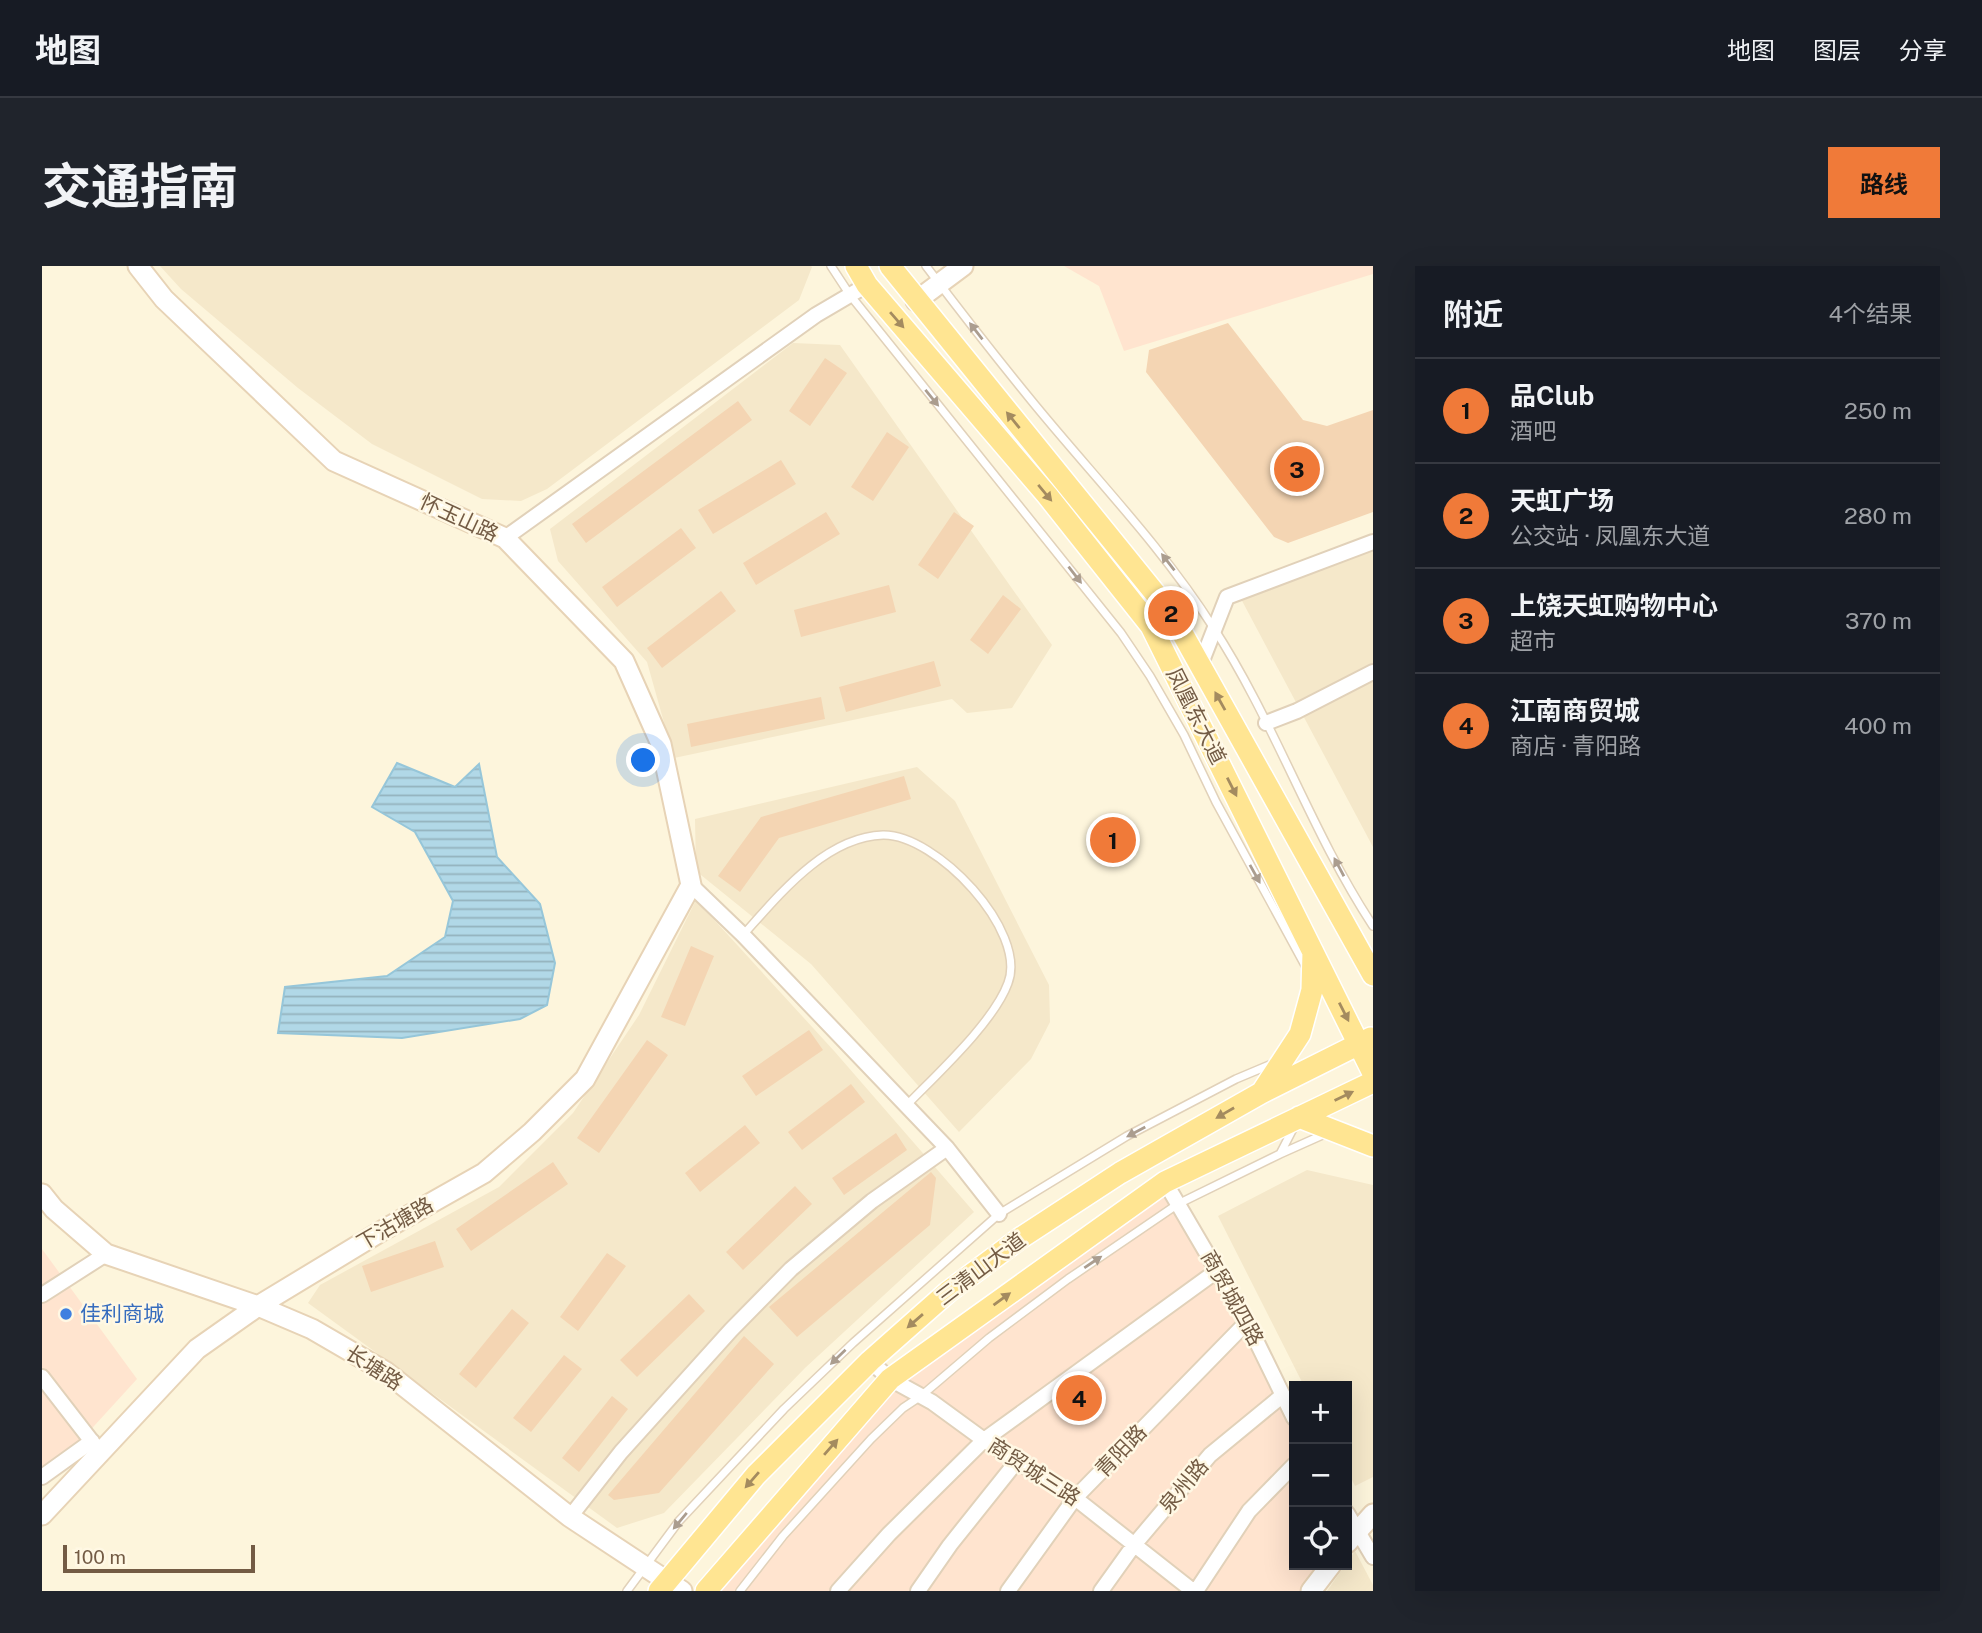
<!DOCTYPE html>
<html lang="zh">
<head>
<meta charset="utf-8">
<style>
  :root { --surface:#171b24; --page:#20242c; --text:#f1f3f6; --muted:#9ea1a6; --line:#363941; --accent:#f07a39 }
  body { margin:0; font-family:"Public Sans","Noto Sans SC",sans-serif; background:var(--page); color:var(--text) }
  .controls { position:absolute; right:21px; bottom:21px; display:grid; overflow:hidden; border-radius:0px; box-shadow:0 7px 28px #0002 }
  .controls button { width:63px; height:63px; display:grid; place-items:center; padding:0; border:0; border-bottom:2px solid var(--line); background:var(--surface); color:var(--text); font:35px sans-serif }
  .scale { position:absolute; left:21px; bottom:18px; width:192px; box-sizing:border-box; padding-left:7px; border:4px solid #735b44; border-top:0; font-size:19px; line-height:24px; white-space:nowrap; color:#735b44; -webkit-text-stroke:5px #fff8e4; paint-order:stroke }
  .you { position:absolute; left:602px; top:495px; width:24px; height:24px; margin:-18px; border:5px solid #fff; border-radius:50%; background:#1a73e8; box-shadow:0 0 0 10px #1a73e833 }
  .badge { display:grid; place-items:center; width:46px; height:46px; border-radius:50%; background:var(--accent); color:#111; font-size:23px; font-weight:700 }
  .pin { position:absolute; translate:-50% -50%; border:4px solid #fff; box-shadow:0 2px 7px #0006 }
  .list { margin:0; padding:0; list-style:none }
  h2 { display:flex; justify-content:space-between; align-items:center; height:91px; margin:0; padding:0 28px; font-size:30px }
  h2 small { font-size:23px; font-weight:400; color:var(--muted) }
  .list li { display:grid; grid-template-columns:46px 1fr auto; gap:21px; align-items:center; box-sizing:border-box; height:105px; padding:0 28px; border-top:2px solid var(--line) }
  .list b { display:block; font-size:26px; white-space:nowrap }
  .list p { margin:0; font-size:23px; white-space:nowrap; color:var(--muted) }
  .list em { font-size:23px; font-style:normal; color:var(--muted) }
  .icon { flex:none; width:38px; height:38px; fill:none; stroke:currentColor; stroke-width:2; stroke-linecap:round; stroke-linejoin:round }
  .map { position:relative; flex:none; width:1331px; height:1325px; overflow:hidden; border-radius:0px }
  header { display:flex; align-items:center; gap:42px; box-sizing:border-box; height:98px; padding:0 35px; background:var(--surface); border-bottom:2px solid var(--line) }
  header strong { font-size:33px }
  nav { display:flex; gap:38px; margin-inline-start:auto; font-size:24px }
  .intro { display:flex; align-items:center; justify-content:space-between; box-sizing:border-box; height:168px; padding:0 42px }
  h1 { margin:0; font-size:49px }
  .button { padding:18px 32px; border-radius:0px; background:var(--accent); color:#111; font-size:24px; font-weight:700 }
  main { display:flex; gap:42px; padding:0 42px }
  aside { flex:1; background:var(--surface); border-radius:0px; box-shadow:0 7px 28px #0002 }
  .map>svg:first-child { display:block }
</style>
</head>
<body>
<header>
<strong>地图</strong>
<nav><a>地图</a><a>图层</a><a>分享</a></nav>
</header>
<div class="intro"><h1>交通指南</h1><a class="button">路线</a></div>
<main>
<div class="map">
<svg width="1331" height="1325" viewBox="0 0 1331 1325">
  <defs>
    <pattern id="water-rules" width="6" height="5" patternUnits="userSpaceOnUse" patternTransform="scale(1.75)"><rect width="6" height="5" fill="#b1d8e7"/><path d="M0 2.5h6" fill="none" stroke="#94b2bd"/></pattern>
  </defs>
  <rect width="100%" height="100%" fill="#fdf5dc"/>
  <path fill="#f5e8ca" d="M118,0H769L770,1L757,34L505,223L479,235L440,233L330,178L256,122L139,23Z
    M751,77L798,79L1010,379L970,442L925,447L910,433L632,492L605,396L516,295L508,263Z
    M1331,283V581L1198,331Z
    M875,501L913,535L1007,719L1008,756L989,793L917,866L769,698L654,605L653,553Z
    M654,634L793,786L932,946L763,1102L622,1247L575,1262L266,1037L278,1019L457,921L531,847L597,749Z
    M1265,904L1331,919V1211L1313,1220L1305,1204V1120H1262L1176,950Z
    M1313,1285L1331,1319V1325H1285Z"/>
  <path fill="#ffe4cf" d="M1022,0H1331V8L1082,85L1057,20Z
    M1123,916L1252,1151V1299H1298L1279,1325H664L848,1113Z
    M0,983L95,1113L0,1217Z"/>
  <path fill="url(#water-rules)" stroke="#96c6d9" stroke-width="2" d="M355,497L413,521L437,498L455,591L498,638L513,697L505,739L478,753L360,772L236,767L243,721L345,710L403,671L411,635L373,566L330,541Z"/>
  <path fill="#f4d5b3" d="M1186,57L1261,154L1285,160L1331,144V246L1246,277L1232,271L1104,106L1107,84Z
    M783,92L805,107L768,160L747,145Z
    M696,135L710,154L544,277L530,258Z
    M845,166L867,181L831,235L809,221Z
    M739,194L754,218L671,268L656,244Z
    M784,246L798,268L714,319L701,297Z
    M912,246L932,260L896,313L876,299Z
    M639,262L654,282L575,341L560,321Z
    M847,319L854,346L759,371L752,344Z
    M679,325L694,345L620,402L605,382Z
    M961,329L979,343L946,388L928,374Z
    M892,395L899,420L804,446L797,421Z
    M779,431L783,453L649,481L645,458Z
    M862,510L869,533L737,572L698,626L676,610L719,551Z
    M649,680L672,690L643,760L619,751Z
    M767,764L781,784L714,830L700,810Z
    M605,774L626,789L557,887L535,872Z
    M809,818L823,836L760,884L746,866Z
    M703,859L718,877L658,926L643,907Z
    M854,867L865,884L802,929L790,912Z
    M511,896L526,918L429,985L414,963Z
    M889,906L894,912L888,959L755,1071L727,1041Z
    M753,920L770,938L701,1004L684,986Z
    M393,975L402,1001L329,1026L320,1000Z
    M565,987L584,1000L536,1065L518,1051Z
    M647,1028L663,1045L595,1111L578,1094Z
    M470,1043L487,1057L434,1122L417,1108Z
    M702,1070L732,1098L617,1227L572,1234L566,1229Z
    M522,1089L540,1103L489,1166L471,1152Z
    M570,1130L586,1143L537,1206L520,1192Z"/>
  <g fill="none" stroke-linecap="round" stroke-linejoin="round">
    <g stroke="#e1d1b9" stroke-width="10">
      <path id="lane" d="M789,0L808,29L857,90L1079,367L1108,410L1142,469L1174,536L1264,701
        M884,0C918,45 953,90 989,134C1050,209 1119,279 1171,361C1233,456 1269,566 1331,660
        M701,669C737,629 783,571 841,569C894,568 986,665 966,717C952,756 894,809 864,840
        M1238,888L1285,867
        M585,1325L637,1255L742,1143L811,1077L957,948L1085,870L1194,813L1232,797
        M698,1325L741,1270L829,1173L861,1142L879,1130L947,1072L1026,1013L1136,938L1238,888L1253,859"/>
    </g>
    <g stroke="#e1d1b9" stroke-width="18">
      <path id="street" d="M463,272L774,49L825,19
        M1158,400L1185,331L1331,276
        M1224,457L1255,445L1331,406
        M649,619L701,669L905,882L957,948
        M1123,916L1205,1056L1252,1152
        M0,1029L64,988
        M828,1095L848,1113L890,1136L942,1174L1033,1232L1151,1325
        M0,1111L58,1186
        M0,1211L50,1175
        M1305,1247L1331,1291
        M528,1251L579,1186L689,1064L749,1003L830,935L905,882
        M796,1325L847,1268L942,1174L1176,1004
        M876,1325L908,1279L975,1195
        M966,1325L1033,1232L1205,1056
        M1059,1325L1092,1279L1168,1189L1241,1129
        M1154,1325L1207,1245L1252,1199"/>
    </g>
    <g stroke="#e7d3b6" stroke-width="23">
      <path id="secondary" d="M874,35L921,0
        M0,928L12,943L64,988L216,1040L270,1063L344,1106L528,1251L640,1325
        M0,1249L155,1083L216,1040L343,963L442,907L490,866L543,813L649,619L619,478L582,395L463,272L292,195L122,33L96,0
        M1305,1277L1331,1248
        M1269,1325L1289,1299"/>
    </g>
    <g stroke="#fff" stroke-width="24">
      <path id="primary" d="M814,0L825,19L1005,229L1109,360L1331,807
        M848,0L1129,347L1331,709
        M1220,826L1258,768L1270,724L1271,686
        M1257,851L1331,880
        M617,1325L714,1209L828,1095L906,1026L977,973L1078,907L1219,827L1329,772
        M664,1325L848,1113L1123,916L1331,816"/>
    </g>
    <use href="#lane" stroke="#fff" stroke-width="7"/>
    <use href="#street" stroke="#fff" stroke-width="14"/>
    <use href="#secondary" stroke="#fff" stroke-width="19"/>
    <use href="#primary" stroke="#ffe592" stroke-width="21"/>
  </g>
  <defs><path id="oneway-solid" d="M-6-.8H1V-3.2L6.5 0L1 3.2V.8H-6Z" transform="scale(1.75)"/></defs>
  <g fill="#a48b5f">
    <use href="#oneway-solid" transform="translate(855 54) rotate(49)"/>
    <use href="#oneway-solid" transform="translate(971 154) rotate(-129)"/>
    <use href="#oneway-solid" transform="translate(1003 227) rotate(50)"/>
    <use href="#oneway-solid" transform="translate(1178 435) rotate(-119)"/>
    <use href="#oneway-solid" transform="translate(1190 521) rotate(63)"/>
    <use href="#oneway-solid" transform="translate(1302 746) rotate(63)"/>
    <use href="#oneway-solid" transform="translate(1302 830) rotate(-26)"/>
    <use href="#oneway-solid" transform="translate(1183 847) rotate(150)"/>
    <use href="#oneway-solid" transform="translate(960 1033) rotate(-36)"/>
    <use href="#oneway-solid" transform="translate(873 1055) rotate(139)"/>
    <use href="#oneway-solid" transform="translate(789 1181) rotate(-49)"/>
    <use href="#oneway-solid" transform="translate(710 1214) rotate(131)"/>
  </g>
  <g fill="#ab9d8f">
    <use href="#oneway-solid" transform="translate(934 65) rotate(-128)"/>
    <use href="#oneway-solid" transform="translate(890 132) rotate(51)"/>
    <use href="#oneway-solid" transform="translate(1126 296) rotate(-128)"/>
    <use href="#oneway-solid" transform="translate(1033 309) rotate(52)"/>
    <use href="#oneway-solid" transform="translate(1297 601) rotate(-118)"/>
    <use href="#oneway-solid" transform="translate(1213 608) rotate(61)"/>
    <use href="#oneway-solid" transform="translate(1094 866) rotate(152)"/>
    <use href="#oneway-solid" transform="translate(1051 996) rotate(-34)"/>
    <use href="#oneway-solid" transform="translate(796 1091) rotate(136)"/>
    <use href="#oneway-solid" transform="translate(638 1255) rotate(130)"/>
  </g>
  <circle fill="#3f7fe0" stroke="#fff8e4" stroke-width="2.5" cx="24" cy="1048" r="7"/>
  <g text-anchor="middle" stroke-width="5" stroke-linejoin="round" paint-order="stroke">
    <g font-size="21" fill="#735b44" stroke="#fff8e4">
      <text transform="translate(417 252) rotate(25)" y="7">怀玉山路</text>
      <text transform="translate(1154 450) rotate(63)" y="7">凤凰东大道</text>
      <text transform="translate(353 958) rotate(-30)" y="7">下沽塘路</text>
      <text transform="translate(939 1003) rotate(-37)" y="7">三清山大道</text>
      <text transform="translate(1190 1032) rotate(61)" y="7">商贸城四路</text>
      <text transform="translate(332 1102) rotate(33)" y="7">长塘路</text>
      <text transform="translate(1079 1185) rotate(-46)" y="7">青阳路</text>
      <text transform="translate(992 1206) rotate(33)" y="7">商贸城三路</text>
      <text transform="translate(1142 1220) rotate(-50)" y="7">泉州路</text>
    </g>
    <g font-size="21" fill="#366cbe" stroke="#fff8e4" text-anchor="start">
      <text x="38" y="1055">佳利商城</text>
    </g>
  </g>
</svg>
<div class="controls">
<button>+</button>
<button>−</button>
<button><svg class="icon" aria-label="locate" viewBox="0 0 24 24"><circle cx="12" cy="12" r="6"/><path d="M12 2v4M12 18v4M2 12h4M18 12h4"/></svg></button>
</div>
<div class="scale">100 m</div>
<div class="you"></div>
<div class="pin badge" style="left:1071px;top:574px">1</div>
<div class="pin badge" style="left:1129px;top:347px">2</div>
<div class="pin badge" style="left:1255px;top:203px">3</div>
<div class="pin badge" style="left:1037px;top:1132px">4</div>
</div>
<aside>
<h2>附近<small>4个结果</small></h2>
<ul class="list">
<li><span class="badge">1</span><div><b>品Club</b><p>酒吧</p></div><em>250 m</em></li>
<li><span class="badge">2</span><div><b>天虹广场</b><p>公交站 · 凤凰东大道</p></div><em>280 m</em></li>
<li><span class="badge">3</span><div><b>上饶天虹购物中心</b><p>超市</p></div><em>370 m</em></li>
<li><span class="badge">4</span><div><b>江南商贸城</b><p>商店 · 青阳路</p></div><em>400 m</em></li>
</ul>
</aside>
</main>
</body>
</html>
